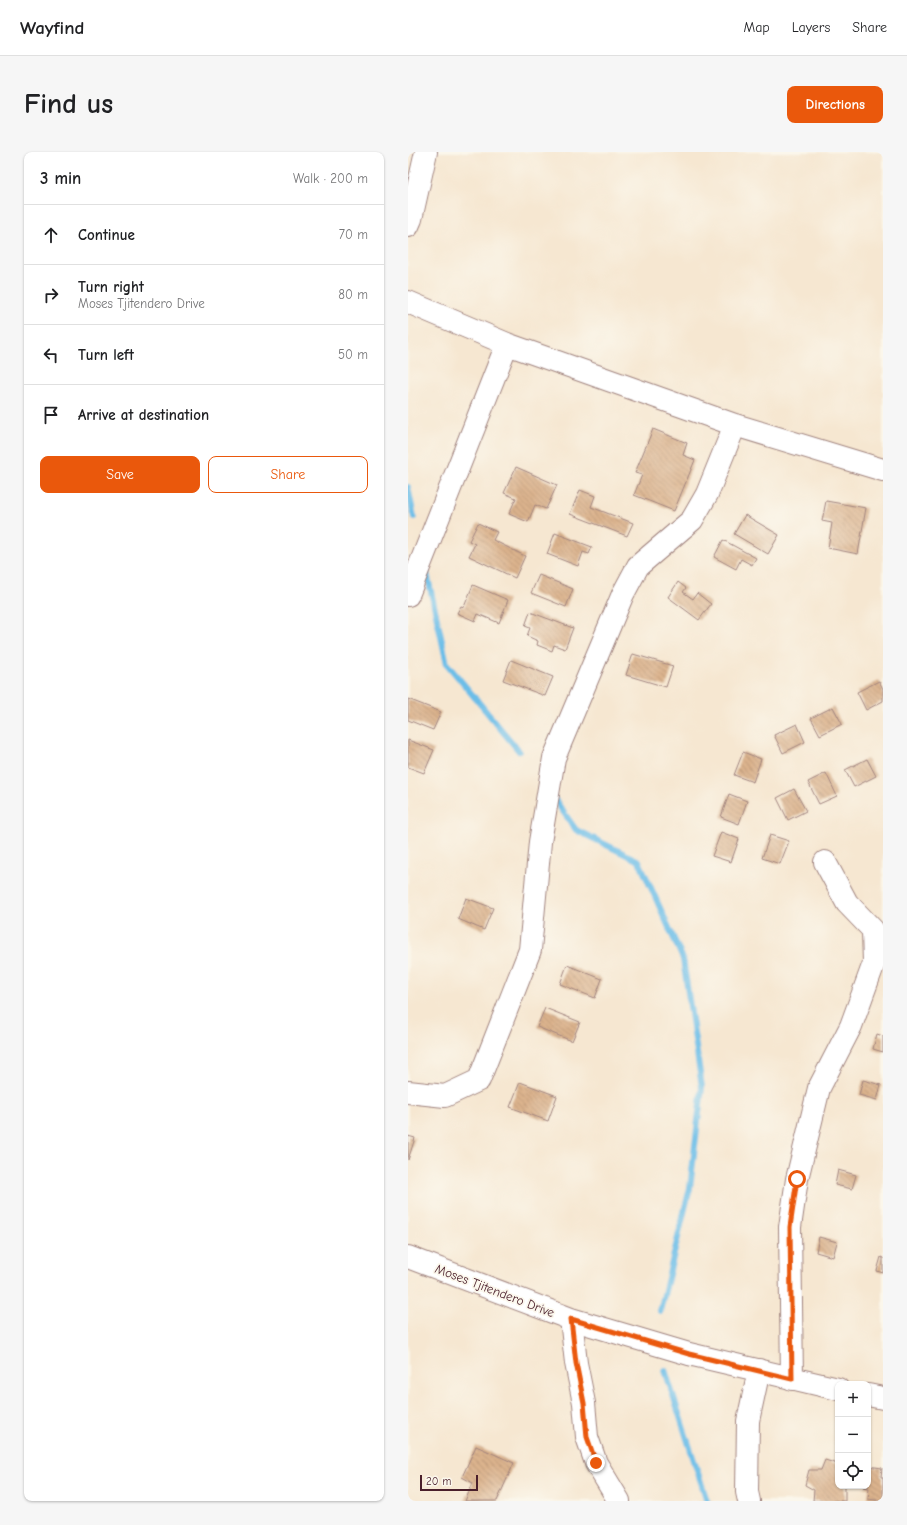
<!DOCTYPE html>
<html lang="en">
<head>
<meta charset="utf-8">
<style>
  :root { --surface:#fff; --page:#f6f6f6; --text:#202124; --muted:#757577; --line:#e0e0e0; --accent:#ea580c }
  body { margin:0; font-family:"Comic Neue",sans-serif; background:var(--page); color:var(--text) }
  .controls { position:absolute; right:12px; bottom:12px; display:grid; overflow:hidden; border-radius:8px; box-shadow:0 1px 3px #0004 }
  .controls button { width:36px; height:36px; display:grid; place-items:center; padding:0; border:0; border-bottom:1px solid var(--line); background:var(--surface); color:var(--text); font:20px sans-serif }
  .scale { position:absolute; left:12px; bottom:10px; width:58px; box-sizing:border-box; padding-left:4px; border:2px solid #4a1f2b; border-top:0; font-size:11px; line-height:14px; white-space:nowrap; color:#4a1f2b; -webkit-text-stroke:3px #fbf7ec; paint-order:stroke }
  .stop { position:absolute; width:12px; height:12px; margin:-9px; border:3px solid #ea580c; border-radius:50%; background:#fff }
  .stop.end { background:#ea580c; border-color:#fff; box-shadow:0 1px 4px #0008 }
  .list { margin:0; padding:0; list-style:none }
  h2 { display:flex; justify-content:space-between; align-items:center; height:52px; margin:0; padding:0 16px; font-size:17px }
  h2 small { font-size:13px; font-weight:400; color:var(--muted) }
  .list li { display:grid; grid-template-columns:26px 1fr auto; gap:12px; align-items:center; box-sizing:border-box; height:60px; padding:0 16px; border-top:1px solid var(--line) }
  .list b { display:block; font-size:15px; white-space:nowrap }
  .list p { margin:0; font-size:13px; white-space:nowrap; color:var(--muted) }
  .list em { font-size:13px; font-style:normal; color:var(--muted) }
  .actions { display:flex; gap:8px; padding:12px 16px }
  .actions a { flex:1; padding:9px 0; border:1px solid var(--accent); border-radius:8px; text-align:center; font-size:14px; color:var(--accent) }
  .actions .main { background:var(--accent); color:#fff }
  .icon { flex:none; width:22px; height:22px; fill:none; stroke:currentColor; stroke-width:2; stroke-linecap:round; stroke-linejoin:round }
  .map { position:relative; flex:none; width:475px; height:1349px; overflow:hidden; border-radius:8px }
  header { display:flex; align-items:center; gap:24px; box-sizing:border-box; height:56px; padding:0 20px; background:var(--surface); border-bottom:1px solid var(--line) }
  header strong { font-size:19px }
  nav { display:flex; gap:22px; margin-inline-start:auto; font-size:14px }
  .intro { display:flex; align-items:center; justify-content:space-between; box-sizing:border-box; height:96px; padding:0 24px }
  h1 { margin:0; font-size:28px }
  .button { padding:10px 18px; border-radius:8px; background:var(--accent); color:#fff; font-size:14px; font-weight:700 }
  main { display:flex; gap:24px; padding:0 24px }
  aside { flex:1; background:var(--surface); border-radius:8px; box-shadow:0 1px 3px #0004 }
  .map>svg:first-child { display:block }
</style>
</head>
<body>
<header>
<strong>Wayfind</strong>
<nav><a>Map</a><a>Layers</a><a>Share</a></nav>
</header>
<div class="intro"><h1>Find us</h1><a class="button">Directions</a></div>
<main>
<aside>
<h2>3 min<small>Walk · 200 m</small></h2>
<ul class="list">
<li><svg class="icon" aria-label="ahead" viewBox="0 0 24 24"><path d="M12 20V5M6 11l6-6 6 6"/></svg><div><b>Continue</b></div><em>70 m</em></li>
<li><svg class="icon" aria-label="right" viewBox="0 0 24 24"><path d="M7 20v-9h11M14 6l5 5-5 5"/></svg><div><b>Turn right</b><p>Moses Tjitendero Drive</p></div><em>80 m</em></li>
<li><svg class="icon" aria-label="left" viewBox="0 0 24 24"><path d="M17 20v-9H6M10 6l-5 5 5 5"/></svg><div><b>Turn left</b></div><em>50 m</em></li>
<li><svg class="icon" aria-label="arrive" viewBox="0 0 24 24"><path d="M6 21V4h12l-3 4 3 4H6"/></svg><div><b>Arrive at destination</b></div></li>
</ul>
<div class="actions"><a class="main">Save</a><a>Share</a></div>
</aside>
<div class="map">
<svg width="475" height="1349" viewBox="0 0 475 1349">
  <defs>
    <pattern id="building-back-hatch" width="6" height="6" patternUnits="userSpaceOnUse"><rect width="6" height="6" fill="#dbb38d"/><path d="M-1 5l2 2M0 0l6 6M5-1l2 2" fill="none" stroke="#b49173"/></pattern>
  </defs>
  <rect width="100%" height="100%" fill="#fbf7ec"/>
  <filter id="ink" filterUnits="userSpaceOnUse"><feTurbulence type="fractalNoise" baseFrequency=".025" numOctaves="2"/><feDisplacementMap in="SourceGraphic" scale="8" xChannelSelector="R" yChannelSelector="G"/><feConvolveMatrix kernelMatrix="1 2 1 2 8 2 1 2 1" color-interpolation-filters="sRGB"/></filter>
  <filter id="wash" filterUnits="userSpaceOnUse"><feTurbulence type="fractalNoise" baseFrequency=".012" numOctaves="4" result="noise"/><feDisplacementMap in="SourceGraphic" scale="16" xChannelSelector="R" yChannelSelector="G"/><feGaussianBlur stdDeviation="0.9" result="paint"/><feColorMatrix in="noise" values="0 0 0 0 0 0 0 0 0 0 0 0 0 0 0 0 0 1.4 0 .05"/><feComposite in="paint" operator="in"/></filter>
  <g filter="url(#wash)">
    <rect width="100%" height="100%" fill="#f6e7d1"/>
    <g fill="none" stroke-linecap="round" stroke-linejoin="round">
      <path stroke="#6cbee8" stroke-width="6" d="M0,335L6,365
        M18,417L39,512L111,599
        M145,645L168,678L231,709L275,807L294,935L282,1036L252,1159
        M257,1218L299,1349"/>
    </g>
    <g id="blocks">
      <path fill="url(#building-back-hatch)" d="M245,277L279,291L275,303L287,308L266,359L226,343L234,323L227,321Z
        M108,315L149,333L138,357L127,353L120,370L101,362L108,346L96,341Z
        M172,338L187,344L183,355L225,371L219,384L162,362Z
        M418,349L458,356L450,402L420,396L424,371L414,369Z
        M337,363L371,383L360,402L326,382Z
        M70,371L89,380L85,388L117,404L107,426L61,404L67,392L61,389Z
        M147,381L184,395L181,402L175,400L170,414L139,402Z
        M315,388L348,406L344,413L333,407L328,417L306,405Z
        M131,423L165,437L158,455L123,441Z
        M270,430L278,436L275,440L285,447L289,441L303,452L291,468L260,445Z
        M65,433L100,448L91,471L70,462L67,469L49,461L53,454L56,455Z
        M122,460L165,476L157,497L146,493L144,499L129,493L130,489L119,484L122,476L117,474Z
        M225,502L265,514L258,535L218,523Z
        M103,508L145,525L137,544L95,528Z
        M471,529L475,537V549L458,558L449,540Z
        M0,547L33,560L25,578L0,568Z
        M425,555L434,572L412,583L403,566Z
        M389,572L397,590L375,601L366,583Z
        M0,588L26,598L16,621L0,615Z
        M335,600L353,607L345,630L326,623Z
        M459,607L468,624L446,635L437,618Z
        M418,621L429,644L411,652L400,630Z
        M386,637L398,659L380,668L369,646Z
        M321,642L339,649L331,672L313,665Z
        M313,680L331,687L323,710L304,704Z
        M362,683L381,689L372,712L354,706Z
        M58,746L85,756L76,778L50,767Z
        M159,813L194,827L187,846L152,832Z
        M137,856L172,870L164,889L129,875Z
        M469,882L475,884V900L465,897Z
        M455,928L473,933L469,948L451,943Z
        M112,930L149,944L140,969L102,955Z
        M0,984L7,986L0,1008Z
        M430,1018L448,1023L444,1037L427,1033Z
        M411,1085L429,1090L425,1105L408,1100Z
        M473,1105L475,1106V1121L469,1119Z
        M68,1294L106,1311L89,1349H57L65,1331L54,1325Z
        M417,1308L430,1312V1334H437V1349H405L406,1338L397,1333L401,1318H413Z
        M460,1314L474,1316L473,1325H475V1349L460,1347L461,1336L455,1335L460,1334Z"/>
    </g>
  </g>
  <g filter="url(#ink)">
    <use href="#blocks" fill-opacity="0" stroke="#a0837e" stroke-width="1"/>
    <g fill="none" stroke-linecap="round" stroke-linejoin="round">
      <g stroke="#a0837e" stroke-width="24">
        <path id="minor" d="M0,74L3,67L18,0
          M0,150L99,192L327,273L475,318
          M0,443L99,192
          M0,940L37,944L71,928L122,798L132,690L146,606L215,442L230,414L284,368L299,342L327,273
          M0,1105L163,1167L281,1202L430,1237
          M163,1167L168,1211L176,1251L179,1285L188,1311L211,1349
          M384,1227L382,1075L389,1027L411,936L443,874L466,811L465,778L439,751L417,710
          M460,1243L475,1246
          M341,1349L339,1340L340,1269L351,1218"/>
      </g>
      <use href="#minor" stroke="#fff" stroke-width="22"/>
    </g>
  </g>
  <g fill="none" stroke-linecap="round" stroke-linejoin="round" filter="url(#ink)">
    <path stroke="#ea580c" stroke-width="5" d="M188,1311L179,1285L176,1251L168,1211L163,1167L281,1202L384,1227L382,1075L389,1027"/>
  </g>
  <g text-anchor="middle" stroke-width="3.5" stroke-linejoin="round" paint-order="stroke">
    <g font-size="13" fill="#4a1f2b" stroke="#fbf7ec">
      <text transform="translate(87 1138) rotate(21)" y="5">Moses Tjitendero Drive</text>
    </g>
  </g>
</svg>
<div class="controls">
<button>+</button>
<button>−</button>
<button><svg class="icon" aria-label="locate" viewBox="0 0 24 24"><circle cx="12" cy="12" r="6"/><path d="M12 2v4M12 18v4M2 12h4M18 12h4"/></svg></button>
</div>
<div class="scale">20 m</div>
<div class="stop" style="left:389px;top:1027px"></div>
<div class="stop end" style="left:188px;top:1311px"></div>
</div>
</main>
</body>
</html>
